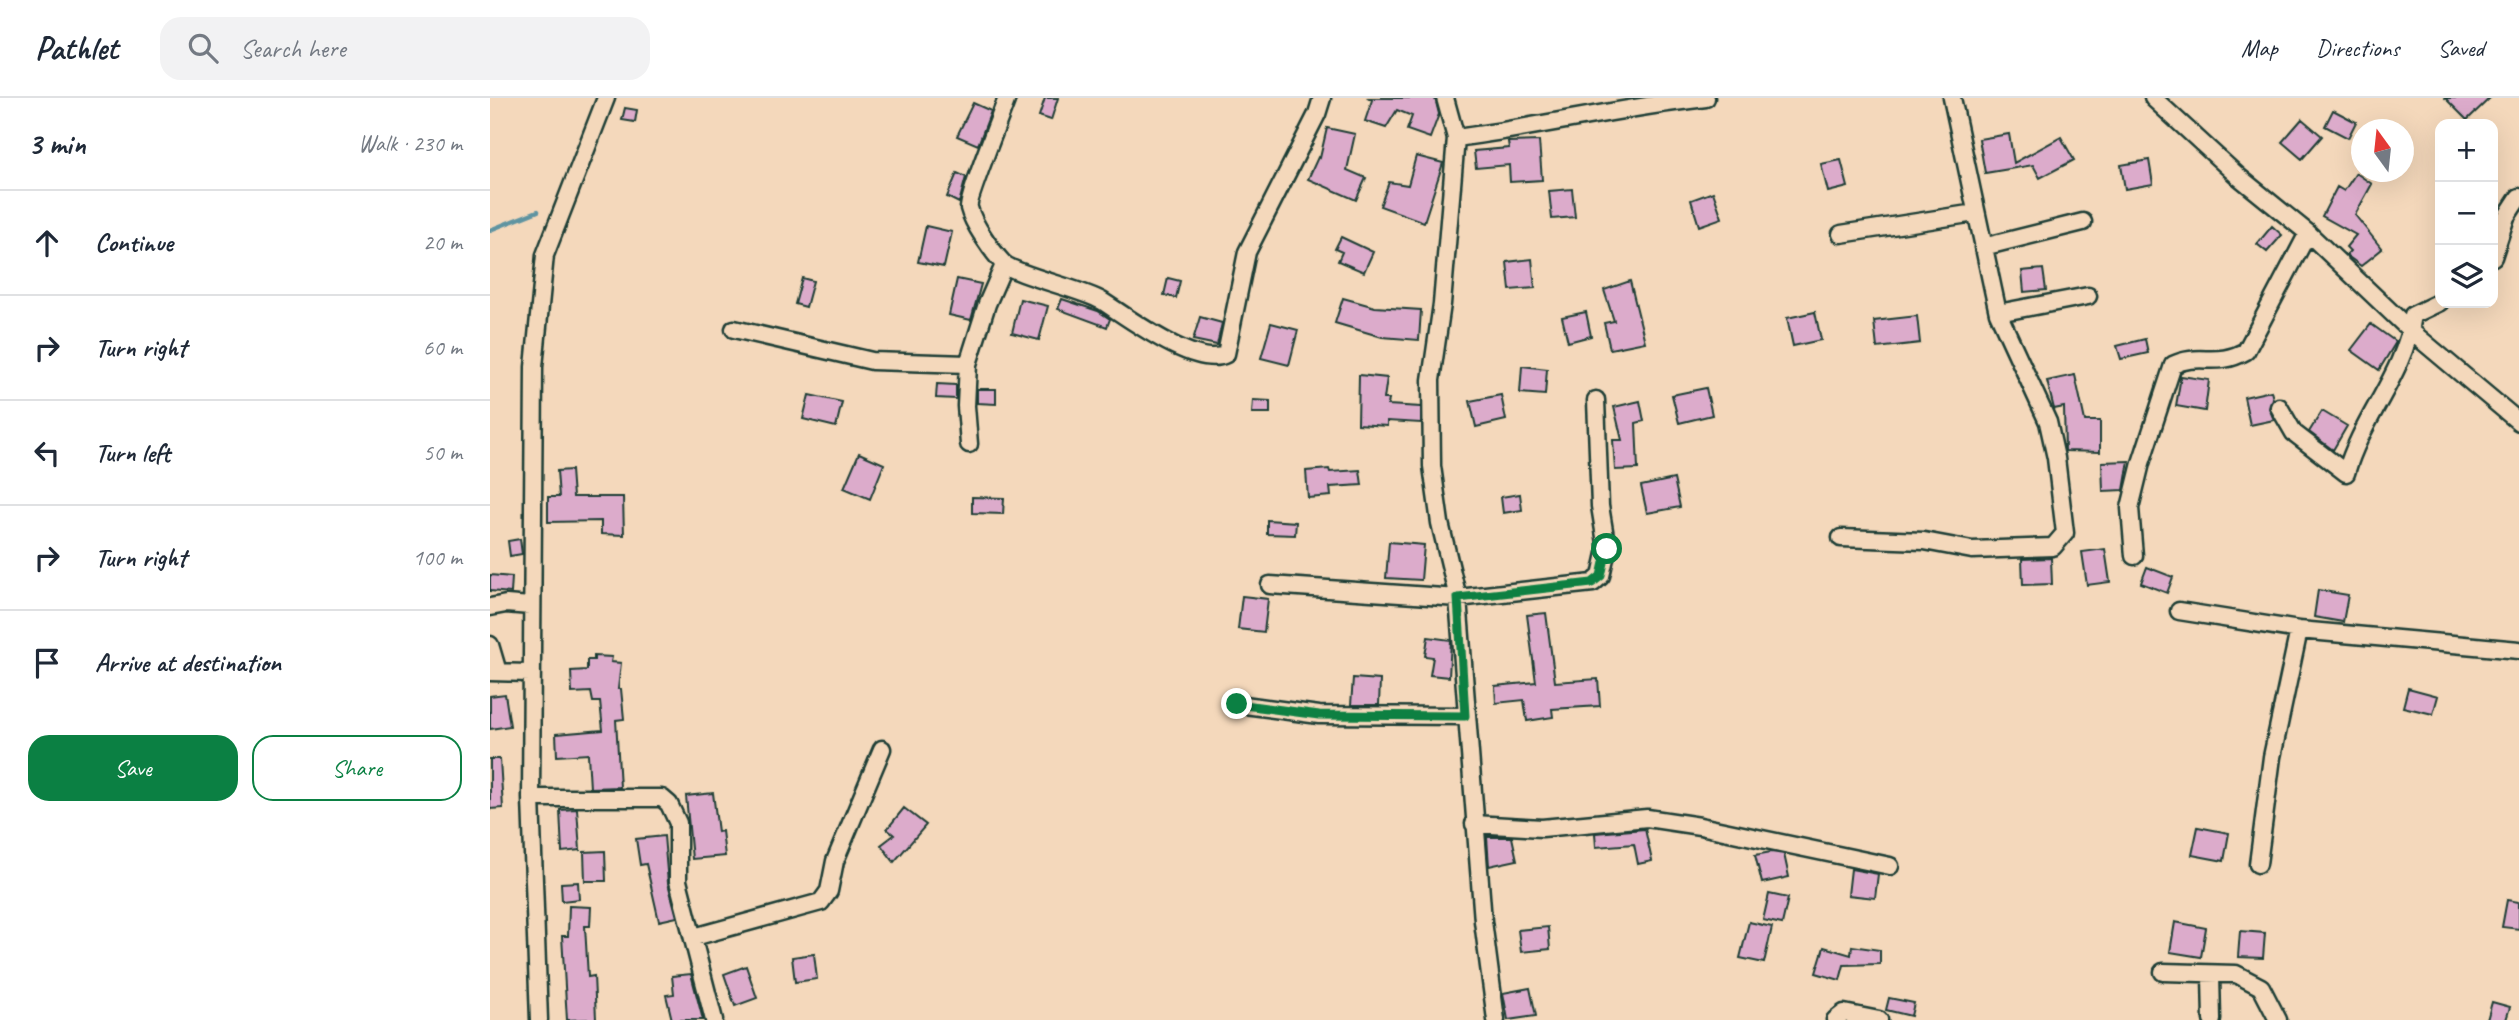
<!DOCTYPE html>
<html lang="en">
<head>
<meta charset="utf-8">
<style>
  :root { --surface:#fff; --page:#f2f2f3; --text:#1f2937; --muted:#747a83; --line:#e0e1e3; --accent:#0b8043 }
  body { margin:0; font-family:Caveat,sans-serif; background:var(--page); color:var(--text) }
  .controls { position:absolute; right:21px; top:21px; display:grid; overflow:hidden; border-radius:14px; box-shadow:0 7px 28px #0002 }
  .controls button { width:63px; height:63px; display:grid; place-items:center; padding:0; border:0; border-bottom:2px solid var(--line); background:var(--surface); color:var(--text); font:35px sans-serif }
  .compass { position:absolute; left:1861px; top:21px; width:63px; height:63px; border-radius:50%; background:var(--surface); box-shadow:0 7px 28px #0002; rotate:345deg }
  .stop { position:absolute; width:21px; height:21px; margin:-16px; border:5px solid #0b8043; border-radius:50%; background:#fff }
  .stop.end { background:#0b8043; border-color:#fff; box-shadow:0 2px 7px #0008 }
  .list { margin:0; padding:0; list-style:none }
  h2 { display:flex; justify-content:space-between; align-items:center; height:91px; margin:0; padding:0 28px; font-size:30px }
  h2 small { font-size:23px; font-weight:400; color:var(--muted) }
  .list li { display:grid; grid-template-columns:46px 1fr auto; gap:21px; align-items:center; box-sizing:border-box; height:105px; padding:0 28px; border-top:2px solid var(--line) }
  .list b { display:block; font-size:26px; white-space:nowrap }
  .list em { font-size:23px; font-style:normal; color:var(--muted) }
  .actions { display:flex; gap:14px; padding:21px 28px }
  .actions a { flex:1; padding:16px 0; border:2px solid var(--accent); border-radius:21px; text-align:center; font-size:24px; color:var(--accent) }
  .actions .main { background:var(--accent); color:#fff }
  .icon { flex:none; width:38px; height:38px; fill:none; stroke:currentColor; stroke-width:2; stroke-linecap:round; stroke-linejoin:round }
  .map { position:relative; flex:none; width:2029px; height:922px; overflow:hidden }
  header { display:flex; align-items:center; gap:42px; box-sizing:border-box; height:98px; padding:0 35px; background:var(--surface); border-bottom:2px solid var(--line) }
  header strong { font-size:33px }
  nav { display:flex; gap:38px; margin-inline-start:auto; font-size:24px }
  .search { width:490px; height:63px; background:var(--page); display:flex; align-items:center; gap:18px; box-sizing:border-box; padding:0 24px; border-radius:21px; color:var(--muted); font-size:26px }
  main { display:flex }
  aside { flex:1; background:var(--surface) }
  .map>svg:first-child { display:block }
</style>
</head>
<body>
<header>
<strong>Pathlet</strong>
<div class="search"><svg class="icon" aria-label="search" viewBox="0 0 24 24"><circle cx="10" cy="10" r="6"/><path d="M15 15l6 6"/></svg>Search here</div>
<nav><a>Map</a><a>Directions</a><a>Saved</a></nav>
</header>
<main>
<aside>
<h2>3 min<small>Walk · 230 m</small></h2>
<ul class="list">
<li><svg class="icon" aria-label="ahead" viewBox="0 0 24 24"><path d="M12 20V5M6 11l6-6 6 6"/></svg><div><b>Continue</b></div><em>20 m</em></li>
<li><svg class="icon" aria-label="right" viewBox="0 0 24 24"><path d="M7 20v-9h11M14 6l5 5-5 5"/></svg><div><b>Turn right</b></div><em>60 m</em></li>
<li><svg class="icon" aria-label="left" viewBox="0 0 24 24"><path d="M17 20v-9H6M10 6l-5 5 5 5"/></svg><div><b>Turn left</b></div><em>50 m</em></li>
<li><svg class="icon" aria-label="right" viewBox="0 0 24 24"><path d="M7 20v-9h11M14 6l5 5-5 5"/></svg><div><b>Turn right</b></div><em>100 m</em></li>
<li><svg class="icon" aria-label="arrive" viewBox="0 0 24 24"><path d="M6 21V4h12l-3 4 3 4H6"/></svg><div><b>Arrive at destination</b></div></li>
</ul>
<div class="actions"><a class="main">Save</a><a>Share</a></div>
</aside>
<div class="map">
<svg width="2029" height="922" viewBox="0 0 2029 922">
  <rect width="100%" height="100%" fill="#f4d8bb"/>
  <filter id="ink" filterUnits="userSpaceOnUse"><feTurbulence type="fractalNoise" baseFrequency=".0143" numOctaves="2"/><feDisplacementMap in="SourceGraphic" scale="14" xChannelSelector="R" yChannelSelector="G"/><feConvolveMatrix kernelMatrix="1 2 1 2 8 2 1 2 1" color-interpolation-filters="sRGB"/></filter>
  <g filter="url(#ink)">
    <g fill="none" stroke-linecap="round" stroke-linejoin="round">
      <path stroke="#5f94a1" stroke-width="4.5" d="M0,132L48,113"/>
    </g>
    <path fill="#dcabcb" stroke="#1f3d34" stroke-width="2" d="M555,0H568L561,22L549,18Z
      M879,0H945L949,16L940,40L917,32L922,18L907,12L896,30L875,23L882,2Z
      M1955,0H2000L1977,22Z
      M483,5L501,13L488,47L467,38Z
      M135,10L147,12L145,24L132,22Z
      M1843,12L1866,24L1858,40L1835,28Z
      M1812,21L1832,38L1812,61L1792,44Z
      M837,30L865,36L857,72L876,80L866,102L818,81L828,59L830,60Z
      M1519,36L1524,65L1571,39L1584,62L1550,80L1543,67L1495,75L1489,41Z
      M1049,43L1052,82L1020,84L1019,67L986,70L984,53L1019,50L1018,44Z
      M926,58L953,65L934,124L890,108L899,84L918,87Z
      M1351,62L1358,89L1338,94L1331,66Z
      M1659,62L1663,86L1635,91L1631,67Z
      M467,75L476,79L469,105L457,99Z
      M1866,75L1882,86L1865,117L1892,151L1871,168L1856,157L1860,153L1856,149L1866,137L1832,118L1847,89L1854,93Z
      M1082,91L1085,119L1062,121L1059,93Z
      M1223,94L1232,120L1209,128L1201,102Z
      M436,128L462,134L454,169L428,164Z
      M1782,128L1792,137L1777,154L1767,146Z
      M851,139L883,154L874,174L848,163L852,154L845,151Z
      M1042,161L1045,190L1020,192L1017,164Z
      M1553,171L1556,192L1534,194L1532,173Z
      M312,180L323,183L316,209L305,206Z
      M678,180L690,183L686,200L674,197Z
      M467,181L491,186L481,222L459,217Z
      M1140,183L1155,244L1120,251L1114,225L1124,223L1114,192Z
      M853,200L885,209L931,212L929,242L892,239L845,225Z
      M530,201L558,208L549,242L522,235Z
      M572,201L608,213L620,221L617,229L568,211Z
      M1096,214L1101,238L1078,244L1072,219Z
      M1325,214L1331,242L1303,248L1297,220Z
      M1427,218L1430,245L1387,250L1384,223Z
      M710,219L732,225L727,247L703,242Z
      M781,225L808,232L799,267L771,260Z
      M1881,226L1906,244L1889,272L1861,252Z
      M1655,241L1658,255L1631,261L1627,248Z
      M1032,268L1057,271L1055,297L1030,295Z
      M869,277L897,280L894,301H899L898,307L931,309V325L897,323V328L868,326Z
      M1585,277L1595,323H1610V354L1575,353L1574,309L1564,311L1557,283Z
      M1691,278L1719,282L1715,313L1686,308Z
      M447,286L466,287V301L446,300Z
      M1216,290L1222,317L1189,325L1182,297Z
      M487,291H506V306L487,305Z
      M1781,293L1783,301L1779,310L1784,322L1760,327L1754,299Z
      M319,297L352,304L346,329L313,321Z
      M1011,297L1016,322L986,329L980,303Z
      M763,302L780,303V315H762Z
      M1150,303L1154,323L1146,325L1148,371L1125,372L1123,342H1132L1124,309Z
      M1832,313L1857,328L1843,352L1819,334Z
      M369,355L394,366L380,401L354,390Z
      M1639,363L1634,392L1613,393L1612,364Z
      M839,371L840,374L870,372L872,387L840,389L841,398L818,400L816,373Z
      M81,372L83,399H133L134,437L111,436V423L58,424V399H69L67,373Z
      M1184,381L1190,409L1157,415L1151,388Z
      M1030,396L1032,412L1013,415L1011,399Z
      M482,399L514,400L513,416L482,415Z
      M777,422L806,424L805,437L777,436Z
      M30,441L32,456L20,458L18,443Z
      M899,444L934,447L931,482L896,480Z
      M1615,451L1620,484L1597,487L1592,454Z
      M1561,460L1562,486L1533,487L1532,461Z
      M1657,469L1683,479L1677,495L1651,485Z
      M0,477L22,479L21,495L0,493Z
      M1828,492L1858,497L1853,524L1824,519Z
      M752,498L778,501L774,534L748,531Z
      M1056,515L1065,584L1108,581L1110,608L1062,611L1063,619L1037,623L1034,602L1006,605L1005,588L1046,584L1037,517Z
      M938,539L961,542L959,579L940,577L943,559L935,558Z
      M104,558L122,559L121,564L131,565L128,591H131L134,621L126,622L130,689L100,690L98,656L67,658L66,636L113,632L110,604H103L101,594L82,595L81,573L97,572V562H104Z
      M863,580L890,582L889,607H861Z
      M1918,590L1948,598L1943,616L1913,609Z
      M15,596L20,628L0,631V598Z
      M0,661H10L13,710L0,711Z
      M223,695L228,734L232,733L235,758L202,761L196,698Z
      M414,710L436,727L404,764L391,747L404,737L397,731Z
      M87,711L90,752L72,754L70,712Z
      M1708,729L1739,735L1734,763L1702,757Z
      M1155,731L1162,763L1148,766L1144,746L1106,749L1105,735Z
      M174,738L178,785L187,819L169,823L156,766L150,767L146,741Z
      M997,739H1022L1027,762L999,768Z
      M115,753L116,783H95L94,754Z
      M1281,754L1294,756L1299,779L1272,785L1265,757Z
      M1361,771L1388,776L1385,800L1358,797Z
      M88,784L89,801L72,803L71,785Z
      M1279,796L1298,800L1292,826L1273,822Z
      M2017,802L2029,804V831L2012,829Z
      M79,808L101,809L100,828H95L98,879L104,878L106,921L77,922L72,838H78Z
      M1259,824L1282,829L1274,865L1250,860Z
      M1685,824L1716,830L1711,859L1680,854Z
      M1058,829L1060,851L1031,854L1028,832Z
      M1750,833L1775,835L1773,860L1748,859Z
      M1362,848L1390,852V866L1354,867L1350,882L1326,875L1334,849L1361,857Z
      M324,856L327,881L305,884L302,859Z
      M256,868L267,900L245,908L234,876Z
      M201,876L213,922H182L176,897L184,896L182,878Z
      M1040,890L1046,918L1018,922L1013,895Z
      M1399,900L1424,905L1421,918L1396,912Z
      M2002,904L2020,909L2016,922H1997Z"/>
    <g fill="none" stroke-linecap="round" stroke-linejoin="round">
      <g stroke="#1f3d34" stroke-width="21">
        <path id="minor" d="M517,0C511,17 477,102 479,110C483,126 502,153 513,165C525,177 592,191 612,203C636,218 707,272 736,256L757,154L827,16L832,0
          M955,0L966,40C1050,29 1132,9 1216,0
          M1663,0L1749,79L1818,135L1923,235L2029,324
          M966,40L952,206L941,282L942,368L950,425L968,500L993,823L1006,922
          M1351,136L1485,115
          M1493,149L1593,124
          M2003,159L2016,119L2029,99
          M1508,215L1598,198
          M244,231L382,263L478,266L497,206L514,167
          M478,266L476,308L479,346
          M1789,309L1804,335L1856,375C1872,319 1915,276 1923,217L1950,204
          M1351,440L1434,443L1482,452L1563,449L1575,435L1566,360L1558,324L1508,215L1462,0
          M1644,458L1640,410L1651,365L1683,267C1709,254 1726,270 1756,253L1818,135
          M780,487L968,500L1103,485L1111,478L1117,451L1110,408L1106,302
          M0,509L16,506L40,508
          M1689,513L1809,532L2029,552
          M0,547L8,574
          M0,574L40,575
          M747,606L829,617L974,618
          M41,700H172L179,706L188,725V783L224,922
          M984,726L1052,730L1157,720L1210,728L1400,768
          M1768,766L1782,659L1809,532
          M204,839L331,804L339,793L345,763L392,651
          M1673,874L1746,876L1771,889L1788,922
          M1721,877L1722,922
          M49,922L41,700L44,269L55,157L116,0
          M1345,922L1354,915L1389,922"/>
      </g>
      <use href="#minor" stroke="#f4d8bb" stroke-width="16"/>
    </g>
  </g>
  <g fill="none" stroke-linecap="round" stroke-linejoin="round" filter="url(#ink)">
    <path stroke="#0b8043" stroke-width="9" d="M747,606L829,617L975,618L968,500L1102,485L1111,478L1117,451"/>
  </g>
</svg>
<div class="controls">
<button>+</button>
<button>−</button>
<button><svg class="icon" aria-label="layers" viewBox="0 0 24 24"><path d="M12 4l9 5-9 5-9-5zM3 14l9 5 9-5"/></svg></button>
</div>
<svg class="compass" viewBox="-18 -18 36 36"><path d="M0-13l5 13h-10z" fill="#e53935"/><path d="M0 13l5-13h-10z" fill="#747a83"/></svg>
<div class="stop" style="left:1117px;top:451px"></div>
<div class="stop end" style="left:747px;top:606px"></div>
</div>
</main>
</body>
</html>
